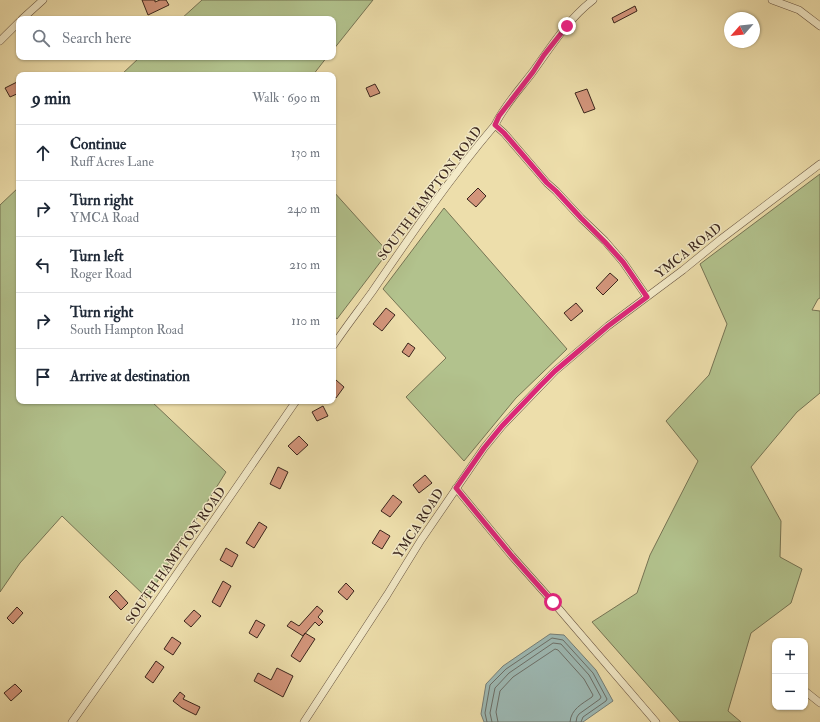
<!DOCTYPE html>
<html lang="en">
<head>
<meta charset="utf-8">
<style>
  :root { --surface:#fff; --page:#f6f6f7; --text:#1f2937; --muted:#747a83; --line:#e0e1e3 }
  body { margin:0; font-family:"IM FELL Double Pica",serif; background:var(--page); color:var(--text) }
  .controls { position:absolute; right:12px; bottom:12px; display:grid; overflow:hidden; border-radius:8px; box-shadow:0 1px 3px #0004 }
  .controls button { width:36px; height:36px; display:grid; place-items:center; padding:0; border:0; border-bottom:1px solid var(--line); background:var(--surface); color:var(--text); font:20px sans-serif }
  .compass { position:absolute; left:724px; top:12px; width:36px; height:36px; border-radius:50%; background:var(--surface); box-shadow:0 1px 3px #0004; rotate:243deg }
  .stop { position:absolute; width:12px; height:12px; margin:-9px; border:3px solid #db2777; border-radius:50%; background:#fff }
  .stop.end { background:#db2777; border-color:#fff; box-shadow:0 1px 4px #0008 }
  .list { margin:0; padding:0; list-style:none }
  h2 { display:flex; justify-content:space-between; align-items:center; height:52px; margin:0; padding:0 16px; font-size:17px }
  h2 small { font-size:13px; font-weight:400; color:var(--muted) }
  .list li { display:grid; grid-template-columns:26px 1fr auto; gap:12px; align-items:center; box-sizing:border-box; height:56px; padding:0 16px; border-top:1px solid var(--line) }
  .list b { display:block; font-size:15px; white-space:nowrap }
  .list p { margin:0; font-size:13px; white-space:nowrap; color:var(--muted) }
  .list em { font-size:13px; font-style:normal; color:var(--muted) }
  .icon { flex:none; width:22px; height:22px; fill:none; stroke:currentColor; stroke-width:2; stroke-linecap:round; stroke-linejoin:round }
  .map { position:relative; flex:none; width:820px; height:722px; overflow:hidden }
  .search { position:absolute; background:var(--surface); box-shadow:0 1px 3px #0004; left:16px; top:16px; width:320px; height:44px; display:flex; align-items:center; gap:10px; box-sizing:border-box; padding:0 14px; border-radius:8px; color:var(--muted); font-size:15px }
  .panel { position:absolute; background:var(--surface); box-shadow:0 1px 3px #0004; left:16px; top:72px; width:320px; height:332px; border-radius:8px }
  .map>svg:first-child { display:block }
</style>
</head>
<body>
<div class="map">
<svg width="820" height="722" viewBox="0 0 820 722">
  <rect width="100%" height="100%" fill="#eddeab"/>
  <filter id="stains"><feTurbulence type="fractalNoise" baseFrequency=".005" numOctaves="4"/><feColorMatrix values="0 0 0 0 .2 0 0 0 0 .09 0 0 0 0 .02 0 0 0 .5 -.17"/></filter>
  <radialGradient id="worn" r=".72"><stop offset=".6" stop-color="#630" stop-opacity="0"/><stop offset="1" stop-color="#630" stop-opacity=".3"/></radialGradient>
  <path fill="#b2c28d" stroke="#767454" d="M202,0H373L333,50V19H181Z
    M140,57H327L313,75H121Z
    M820,174V298L818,299L812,310L820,311V393L797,412L751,467L781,521L780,557L802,569L791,603L751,633L728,711L741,722H680L592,622L637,593L650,555L698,461L666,421L709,375L727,324L700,264Z
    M19,187V401H151L226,472L147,598L62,516L20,563L0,592V205Z
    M333,191L388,252L337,319L333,314Z
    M444,208L567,349L516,398L464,461L406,397L446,358L383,289Z"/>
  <path fill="#9db9b4" stroke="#757e77" d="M550,634L564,635L596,670L613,701L583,722H484L481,714L486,684L503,666Z"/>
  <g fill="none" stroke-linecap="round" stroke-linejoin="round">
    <path stroke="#6c6f68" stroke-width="1" d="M487,722L485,713L490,685L506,669L552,638L563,640L593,673L607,699L606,701L583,717L581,722
      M492,722L490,713L495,688L509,673L553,643L561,644L589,675L601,697L600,699L579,714L577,717L576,722
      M498,722L496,712L500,691L513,677L555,649L558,650L584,679L593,695L592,697C582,704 571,709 570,722"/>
  </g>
  <path fill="#d3957b" stroke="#3a251c" d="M142,0H155V2L160,0H166L169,5L148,15Z
    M635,6L637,11L614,23L612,18Z
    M19,81V93L10,97L5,88Z
    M375,84L380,93L370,97L366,88Z
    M587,89L595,109L584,113L575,93Z
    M478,188L486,196L476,207L467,199Z
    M610,273L618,280L603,295L596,288Z
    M576,303L583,311L571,321L564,313Z
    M386,308L395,315L382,331L373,324Z
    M408,343L415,348L409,357L402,352Z
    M336,380L344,387L336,398L333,395V384Z
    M323,406L328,416L317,421L312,412Z
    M299,436L308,445L297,455L288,446Z
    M278,467L288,472L280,489L270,484Z
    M425,475L432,483L419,493L413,485Z
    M393,495L402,502L390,517L381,511Z
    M259,522L267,527L254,548L246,543Z
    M380,530L390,536L382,549L372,543Z
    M226,548L238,555L232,567L220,560Z
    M223,581L231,586L220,607L212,602Z
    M346,583L354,591L347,600L338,592Z
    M116,590L128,603L121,610L109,597Z
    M317,606L323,611L318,617L323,622L319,626L315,622L303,636L287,626L291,621L299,626Z
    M17,607L23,613L13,624L7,618Z
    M194,610L201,616L191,627L184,621Z
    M256,620L265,625L257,638L249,633Z
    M305,633L315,639L300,662L291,656Z
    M172,637L181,643L173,655L164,649Z
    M156,661L164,667L153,683L145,677Z
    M277,668L293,676L283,697L254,681L258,673L271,680Z
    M15,684L22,691L11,701L4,693Z
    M180,692L185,696L183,699L200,707L196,715L182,708L173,701Z"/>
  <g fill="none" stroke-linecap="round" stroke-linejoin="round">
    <g stroke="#675340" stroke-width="8">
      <path id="street" d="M772,0L799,10L820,26
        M22,19L43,0
        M0,41L19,22
        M495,125L504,133L547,183L556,191L581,218L605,241L623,262L647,297
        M333,346C345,328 359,310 372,292C411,235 450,178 495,125C504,106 519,90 532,73C550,48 568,19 593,0
        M456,488L512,556L553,602L656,722
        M805,691L820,703
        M72,722L158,601L296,401
        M304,722L387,595L421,540L484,448L502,426L555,371L608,326L683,270L721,239L820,164"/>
    </g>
    <use href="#street" stroke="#f3eac8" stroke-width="7"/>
  </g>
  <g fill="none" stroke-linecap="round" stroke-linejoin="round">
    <path stroke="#db2777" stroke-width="5" d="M553,602L512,556L456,488L484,448L502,426L540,386L555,371L608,326L647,297L623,262L605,242L581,218L556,191L547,183L504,133L495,125L499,116L533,72L544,55L567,26"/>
  </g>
  <g text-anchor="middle" stroke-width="3" stroke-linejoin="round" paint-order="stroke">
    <g font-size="13" fill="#3a251c" stroke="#f3eac8">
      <text transform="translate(429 193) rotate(-53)" y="5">SOUTH HAMPTON ROAD</text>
      <text transform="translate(688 250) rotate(-38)" y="5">YMCA ROAD</text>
      <text transform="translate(418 523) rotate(-57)" y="5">YMCA ROAD</text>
      <text transform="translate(175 555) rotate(-55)" y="5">SOUTH HAMPTON ROAD</text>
    </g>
  </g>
  <rect width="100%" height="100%" filter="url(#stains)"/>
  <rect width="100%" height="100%" fill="url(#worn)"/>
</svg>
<div class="controls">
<button>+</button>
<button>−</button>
</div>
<svg class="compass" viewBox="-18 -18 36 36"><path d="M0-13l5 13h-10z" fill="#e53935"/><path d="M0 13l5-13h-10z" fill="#747a83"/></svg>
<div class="stop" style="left:553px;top:602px"></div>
<div class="stop end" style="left:567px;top:26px"></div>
<div class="search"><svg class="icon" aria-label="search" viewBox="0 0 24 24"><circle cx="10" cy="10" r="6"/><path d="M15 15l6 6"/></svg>Search here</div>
<section class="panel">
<h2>9 min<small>Walk · 690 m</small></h2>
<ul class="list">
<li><svg class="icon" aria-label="ahead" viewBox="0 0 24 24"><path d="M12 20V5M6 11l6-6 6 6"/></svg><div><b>Continue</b><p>Ruff Acres Lane</p></div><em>130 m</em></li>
<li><svg class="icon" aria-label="right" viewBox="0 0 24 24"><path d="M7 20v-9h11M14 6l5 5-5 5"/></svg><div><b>Turn right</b><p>YMCA Road</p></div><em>240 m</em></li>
<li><svg class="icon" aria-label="left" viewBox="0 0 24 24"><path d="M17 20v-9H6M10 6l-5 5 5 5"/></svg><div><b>Turn left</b><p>Roger Road</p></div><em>210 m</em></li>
<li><svg class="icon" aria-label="right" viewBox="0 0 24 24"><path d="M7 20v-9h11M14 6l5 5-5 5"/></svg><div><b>Turn right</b><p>South Hampton Road</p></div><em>110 m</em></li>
<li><svg class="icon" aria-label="arrive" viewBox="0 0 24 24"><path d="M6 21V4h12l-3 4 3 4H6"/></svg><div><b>Arrive at destination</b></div></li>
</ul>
</section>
</div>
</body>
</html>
